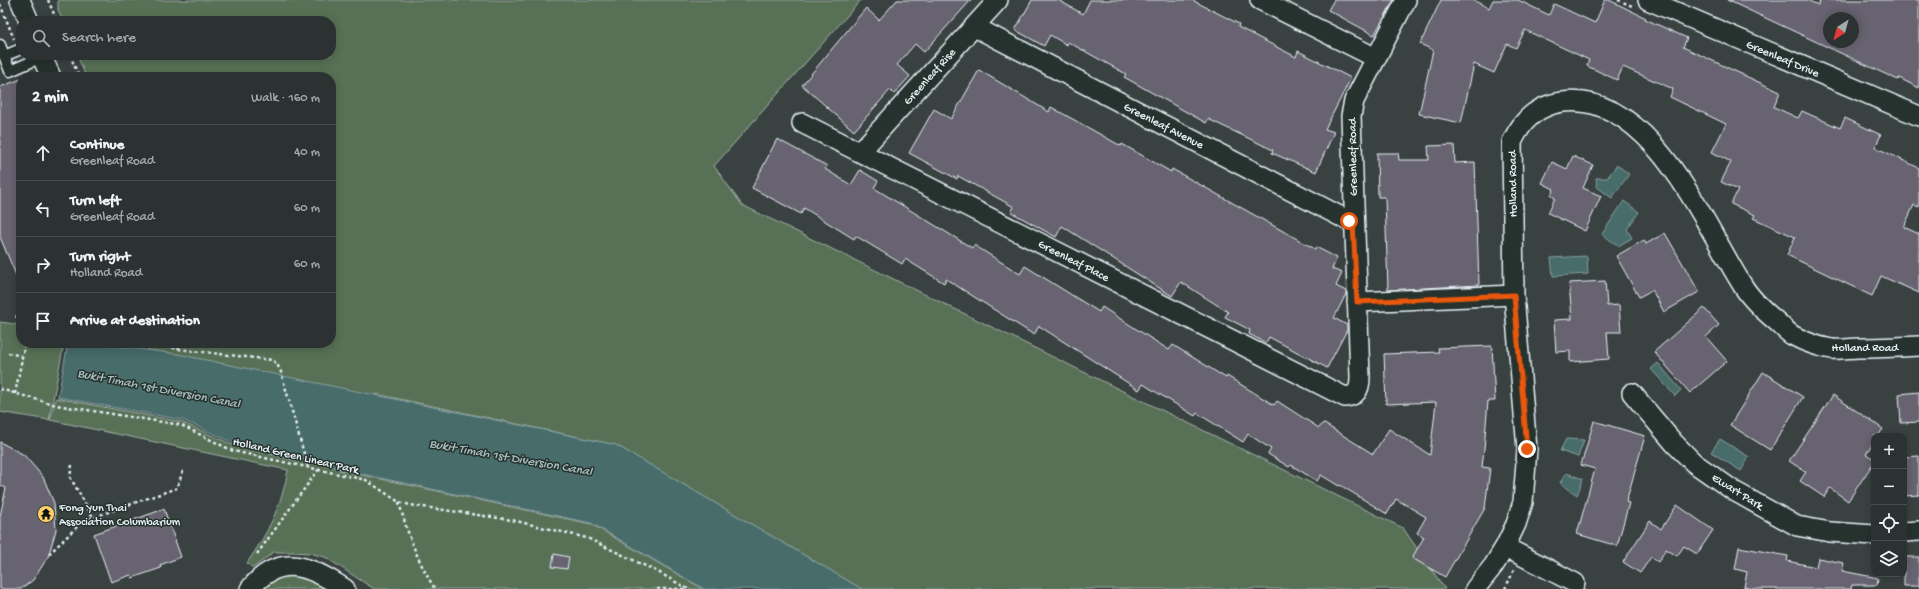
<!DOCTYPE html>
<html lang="en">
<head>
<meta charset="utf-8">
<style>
  :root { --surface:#2c3231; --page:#343a39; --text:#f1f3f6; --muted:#a6aaab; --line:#484d4d }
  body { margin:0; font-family:"Gochi Hand",sans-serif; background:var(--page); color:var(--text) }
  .controls { position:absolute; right:12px; bottom:12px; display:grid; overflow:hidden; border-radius:8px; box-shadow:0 2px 10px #0003 }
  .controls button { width:36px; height:36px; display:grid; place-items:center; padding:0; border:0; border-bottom:1px solid var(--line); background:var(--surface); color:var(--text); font:20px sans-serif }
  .compass { position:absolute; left:1823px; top:12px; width:36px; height:36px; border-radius:50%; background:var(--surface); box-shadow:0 2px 10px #0003; rotate:216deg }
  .stop { position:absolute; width:12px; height:12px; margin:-9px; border:3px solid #ea580c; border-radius:50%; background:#fff }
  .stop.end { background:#ea580c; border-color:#fff; box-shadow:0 1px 4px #0008 }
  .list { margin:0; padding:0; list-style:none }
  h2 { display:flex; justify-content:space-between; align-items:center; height:52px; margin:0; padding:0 16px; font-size:17px }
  h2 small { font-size:13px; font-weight:400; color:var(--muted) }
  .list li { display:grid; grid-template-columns:26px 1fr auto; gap:12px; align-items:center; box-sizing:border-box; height:56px; padding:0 16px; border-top:1px solid var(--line) }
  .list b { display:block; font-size:15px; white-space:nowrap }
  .list p { margin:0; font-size:13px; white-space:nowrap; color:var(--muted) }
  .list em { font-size:13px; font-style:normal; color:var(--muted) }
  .icon { flex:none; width:22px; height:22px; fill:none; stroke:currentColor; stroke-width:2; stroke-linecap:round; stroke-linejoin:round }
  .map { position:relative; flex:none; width:1919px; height:589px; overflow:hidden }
  .search { position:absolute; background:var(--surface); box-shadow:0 2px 10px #0003; left:16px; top:16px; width:320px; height:44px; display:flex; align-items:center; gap:10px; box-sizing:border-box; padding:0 14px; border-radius:16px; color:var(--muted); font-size:15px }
  .panel { position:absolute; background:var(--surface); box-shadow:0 2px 10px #0003; left:16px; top:72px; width:320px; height:276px; border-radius:16px }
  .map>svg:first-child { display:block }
</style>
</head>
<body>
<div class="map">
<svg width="1919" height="589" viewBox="0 0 1919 589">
  <rect width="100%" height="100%" fill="#3a4241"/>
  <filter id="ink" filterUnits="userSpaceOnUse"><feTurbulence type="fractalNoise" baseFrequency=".025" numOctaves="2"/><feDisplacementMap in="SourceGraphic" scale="8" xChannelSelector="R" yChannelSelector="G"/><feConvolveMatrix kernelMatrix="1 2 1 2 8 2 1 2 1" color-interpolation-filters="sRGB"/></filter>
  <g filter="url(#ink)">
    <path fill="#587157" stroke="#a0b1a8" d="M58,0H861L714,166L742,205L1403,528L1445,589H862L616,445L376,394L361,474L339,470L591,524L703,589H374L325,557L310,553L293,552H274L253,568L247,563C267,535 282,505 288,470L50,420L56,398L182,422L233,445L301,462L246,443L260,372L177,354L148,350L145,343H331V77H86L77,55H331V21H63L58,10Z
      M0,322L21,325V343H64L49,420L0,412Z
      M298,572L330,589H258L267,580Z"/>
    <path fill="#476c6a" stroke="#87a1a3" d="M1617,165L1629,174L1612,198L1597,187L1596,178H1607Z
      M1624,201L1639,212L1627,229L1632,238L1618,246L1602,234Z
      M1587,256L1588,274L1553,276L1551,258Z
      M68,343H91L177,354L616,445L862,589H704L591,523L371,476L234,443L183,420L58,397Z
      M1658,363L1681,390L1675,396L1651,369Z
      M1566,439L1584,440L1578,457L1560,451Z
      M1720,439L1749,457L1741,471L1711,452Z
      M1566,473L1583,479L1577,495L1560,483Z"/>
    <path fill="#676470" stroke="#e8f1f8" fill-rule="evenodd" d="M897,0H971L924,52L915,44L897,65L910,76L894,94L890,90L854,131L802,85L866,8L879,20Z
      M1032,0H1058L1083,14L1090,0H1192L1239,24L1238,27L1296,57L1298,51L1351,78L1325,129L1334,132L1316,172L1272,153L1273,150L1208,119L1206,123L1124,77L1126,74L1068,42L1067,45L1050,35L1044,46L1015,30Z
      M1334,0H1394L1374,35L1328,10Z
      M1441,0H1473L1489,8L1493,0H1518L1549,15L1554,4L1595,23L1605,0H1609L1646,18L1645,19L1687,38L1683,47L1780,92L1774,107L1798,118L1802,111L1840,128L1845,118L1881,135L1875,147L1919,168V207L1914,205L1904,227L1919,234V293L1881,276L1872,296L1787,255L1795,237L1753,218L1755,215L1731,204L1738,190L1721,182L1731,162L1712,152L1726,124L1670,97L1673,89L1623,67L1617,80L1587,66L1589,60L1525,30L1516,48L1507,44L1494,73L1474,64L1461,123L1419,114L1433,50L1420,44Z
      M1727,0H1807L1818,5L1821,0H1919V88L1899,78L1898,80ZM1829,18H1853V42H1829Z
      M979,70L1049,112L1051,107L1121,146L1122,144L1171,172L1172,169L1315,249L1316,247L1337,258L1332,269L1342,273L1336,286L1346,291V294L1334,318L1347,325V330L1327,368L1269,337L1266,343L1249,334L1250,330L1225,317L1228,312L1181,282L1172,296L1062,226L1056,237L1011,212L1014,207L958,176L957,179L909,153L934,109L951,119Z
      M21,79V287L0,237V87Z
      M777,139L827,166L825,169L851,185L860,170L878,181L874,188L972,248L974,245L1020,274L1025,266L1099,312L1102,307L1169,350L1173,345L1226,378L1227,376L1274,405L1277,401L1319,428L1323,423L1373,454L1389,429L1430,455L1436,402L1386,404L1384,354L1439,352L1438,348L1492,346L1495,401H1488L1484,449L1482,467L1490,468L1485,508L1445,577L1412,558L1424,537L1417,533L1426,517L1396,499L1387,514L1340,485L1339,486L1321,475L1317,481L1291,465L1289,467L1268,454L1271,449L1248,434L1243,442L1197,413L1195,416L1143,384L1139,390L1039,326L1034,335L946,279L944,283L905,259L902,264L856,236L854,239L804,208L801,214L752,188Z
      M1454,145L1455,163L1475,162L1479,285L1388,290L1385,197H1378L1377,153H1398L1399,160H1429L1428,146Z
      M1573,156L1593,165L1583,188L1601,196L1585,231L1548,213L1555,198L1551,195L1554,189L1542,183L1552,162L1567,169Z
      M1665,233L1699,292L1664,312L1652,290L1639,297L1616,256L1644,240L1646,244Z
      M1605,281L1607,306L1619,305L1621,332H1607L1609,359L1570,362V351L1556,352L1554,320L1572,319L1569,283Z
      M1704,308L1719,325L1706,337L1727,361L1690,393L1654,352Z
      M1763,372L1803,397L1770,450L1730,425Z
      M1919,392V422L1901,423L1899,394Z
      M1833,395L1883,429L1878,436H1874V442L1866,454L1874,459V462L1848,501L1830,488L1824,497L1800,481L1806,472L1789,461Z
      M1594,421L1645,436L1626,502L1629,503L1617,546L1577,534L1595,469L1581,465Z
      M0,442L24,455L43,477L54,503L56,530L48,557L33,580L21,589H0V516L6,488L0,485Z
      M1919,456V495L1905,496L1904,457Z
      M1677,505L1713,530L1697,554L1684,546L1677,556L1666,549L1658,562L1651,557L1640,573L1623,562L1650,521L1661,529Z
      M164,509L181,557L160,565L161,568L132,578L131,575L111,582L94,534Z
      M1739,547L1788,556L1787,561L1816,567L1818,558L1844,563L1842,571L1878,578L1877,585H1852L1851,589H1753L1744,587L1747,572L1735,569Z
      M554,554L569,557L567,569L552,567Z
      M1904,557H1919V586H1904Z"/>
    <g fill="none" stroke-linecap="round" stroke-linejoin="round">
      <g stroke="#e8f1f8" stroke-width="13">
        <path id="service" d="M0,45L10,71L42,57
          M4,56L21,49"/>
      </g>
      <g stroke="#e8f1f8" stroke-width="22">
        <path id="minor" d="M20,0L29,21
          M1260,0L1376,58
          M1648,0L1919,116
          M975,27L1353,223
          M41,55L51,77
          M802,123L1345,397C1358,396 1360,388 1360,377L1351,116L1354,101L1406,0
          M860,152L998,0
          M1357,302L1514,295
          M1632,393L1674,443L1694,463L1734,491L1797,526L1830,532L1874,535
          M1904,532L1919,531
          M1505,547L1575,583
          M250,589C280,551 312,567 345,589
          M1475,589L1494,565L1505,547L1516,524L1523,502L1527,449L1514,295L1512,142C1522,120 1538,105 1563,102C1651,91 1704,225 1743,286C1751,299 1764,311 1776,321C1781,325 1786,331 1792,335C1803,341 1819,347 1832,349C1840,350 1850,348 1859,348C1879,348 1899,347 1919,346"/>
      </g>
      <path stroke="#e8f1f8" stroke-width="2.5" stroke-dasharray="3 3" stroke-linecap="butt" d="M48,0L57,21
        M1618,0L1632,6
        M0,4L14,39
        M70,55L79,77
        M17,315L16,320H21
        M149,343L178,349L272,360L277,364L281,372L308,468
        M178,349L181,343
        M8,353L22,356
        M0,389L56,405L181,425L233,451L366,480L399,502L410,505L512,520L587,538L658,572L688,589
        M15,394L25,343
        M72,465L70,477L93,517
        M399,502C407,533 418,562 435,589
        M49,554L83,521L177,488L184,468
        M257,554L318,470
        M657,589H687
        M1505,589L1514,570"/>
      <use href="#service" stroke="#26332d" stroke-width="10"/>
      <use href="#minor" stroke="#26332d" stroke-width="19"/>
    </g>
  </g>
  <g fill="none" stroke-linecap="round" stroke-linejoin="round" filter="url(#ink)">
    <path stroke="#ea580c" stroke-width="5" d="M1349,221L1353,223L1357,302L1514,295L1527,449"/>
  </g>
  <defs>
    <g id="temple-disc" transform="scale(0.9)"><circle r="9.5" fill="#ffd166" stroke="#26332d"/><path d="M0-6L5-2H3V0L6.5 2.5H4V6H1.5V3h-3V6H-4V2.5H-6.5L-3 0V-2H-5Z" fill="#111"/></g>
  </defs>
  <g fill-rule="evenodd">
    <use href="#temple-disc" x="46" y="514"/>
  </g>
  <g text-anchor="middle" stroke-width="3" stroke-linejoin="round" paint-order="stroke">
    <g font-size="12" fill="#e8f1f8" stroke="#26332d">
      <text transform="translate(1783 58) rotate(23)" y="4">Greenleaf Drive</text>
      <text transform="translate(929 76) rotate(-48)" y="4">Greenleaf Rise</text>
      <text transform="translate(1164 125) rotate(27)" y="4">Greenleaf Avenue</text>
      <text transform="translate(1352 157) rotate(-91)" y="4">Greenleaf Road</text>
      <text transform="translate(1512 184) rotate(-91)" y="4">Holland Road</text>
      <text transform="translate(1074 260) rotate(27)" y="4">Greenleaf Place</text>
      <text x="1865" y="351">Holland Road</text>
      <text transform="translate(296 455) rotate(13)" y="4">Holland Green Linear Park</text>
      <text transform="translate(1738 491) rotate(32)" y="4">Ewart Park</text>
    </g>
    <g font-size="12" fill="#e8f1f8" stroke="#26332d" text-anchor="start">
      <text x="59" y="511">Fong Yun Thai<tspan x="59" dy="14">Association Columbarium</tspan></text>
    </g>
    <g font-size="13" font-style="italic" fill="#a8bcbf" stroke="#26332d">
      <text transform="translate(159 387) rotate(11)" y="5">Bukit Timah 1st Diversion Canal</text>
      <text transform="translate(511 456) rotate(10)" y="5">Bukit Timah 1st Diversion Canal</text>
    </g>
  </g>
</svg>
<div class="controls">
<button>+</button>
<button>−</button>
<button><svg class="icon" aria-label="locate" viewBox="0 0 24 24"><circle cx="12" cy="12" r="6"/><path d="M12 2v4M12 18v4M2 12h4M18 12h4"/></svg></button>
<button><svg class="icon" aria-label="layers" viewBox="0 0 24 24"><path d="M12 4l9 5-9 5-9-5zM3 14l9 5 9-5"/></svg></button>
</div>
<svg class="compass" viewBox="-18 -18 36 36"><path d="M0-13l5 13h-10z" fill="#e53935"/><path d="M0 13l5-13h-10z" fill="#a6aaab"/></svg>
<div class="stop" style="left:1349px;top:221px"></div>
<div class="stop end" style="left:1527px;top:449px"></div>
<div class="search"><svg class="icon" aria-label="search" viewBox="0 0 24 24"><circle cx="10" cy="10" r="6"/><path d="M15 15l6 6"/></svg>Search here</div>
<section class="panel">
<h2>2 min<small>Walk · 160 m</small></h2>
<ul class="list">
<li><svg class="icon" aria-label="ahead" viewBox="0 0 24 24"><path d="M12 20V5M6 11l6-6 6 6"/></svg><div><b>Continue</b><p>Greenleaf Road</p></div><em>40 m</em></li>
<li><svg class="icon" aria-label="left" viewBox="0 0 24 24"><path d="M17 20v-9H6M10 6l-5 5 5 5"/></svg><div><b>Turn left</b><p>Greenleaf Road</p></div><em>60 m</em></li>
<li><svg class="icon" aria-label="right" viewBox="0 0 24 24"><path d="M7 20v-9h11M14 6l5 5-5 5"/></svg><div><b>Turn right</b><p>Holland Road</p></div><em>60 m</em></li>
<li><svg class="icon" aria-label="arrive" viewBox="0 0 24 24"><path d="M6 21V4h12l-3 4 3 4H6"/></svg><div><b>Arrive at destination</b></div></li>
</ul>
</section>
</div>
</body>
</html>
